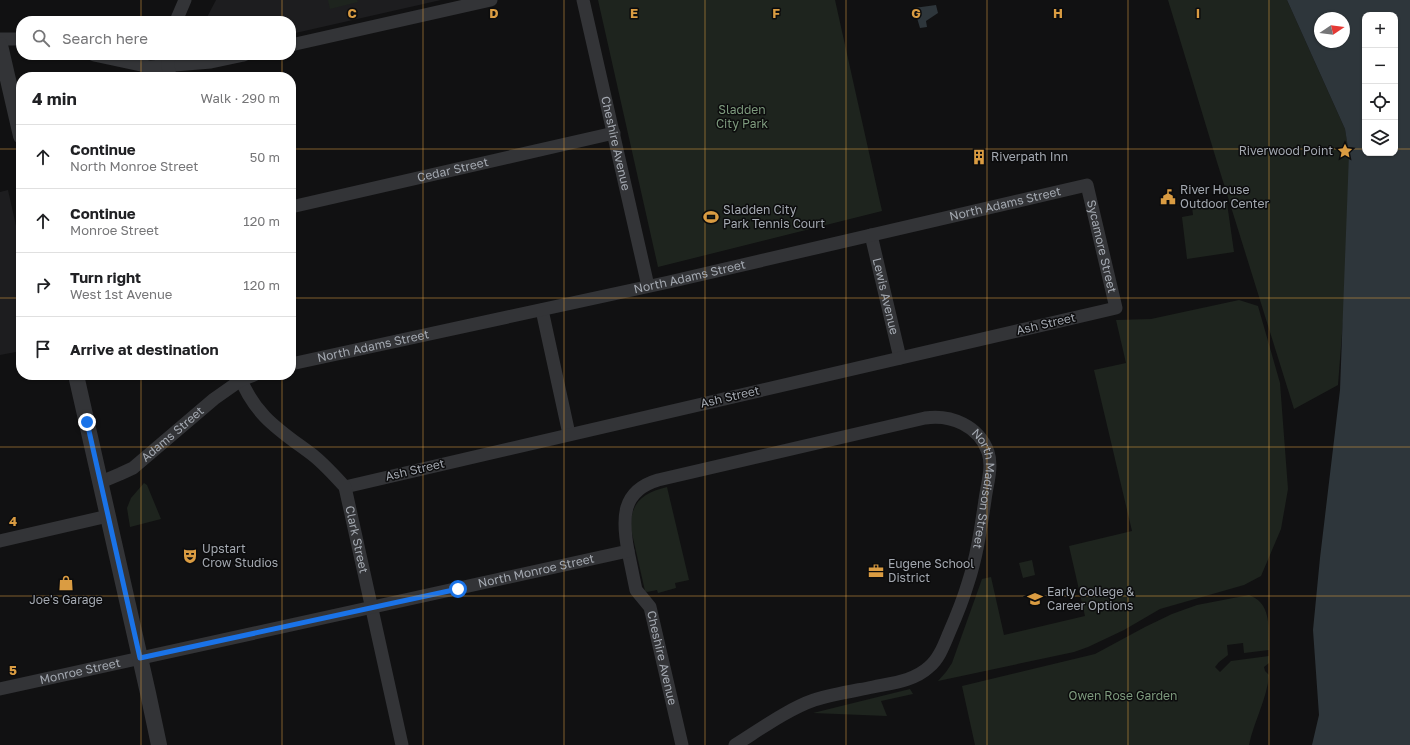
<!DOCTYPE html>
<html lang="en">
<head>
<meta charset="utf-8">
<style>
  :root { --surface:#fff; --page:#f2f2f2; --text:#202124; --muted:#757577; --line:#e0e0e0 }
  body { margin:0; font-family:"Golos Text",sans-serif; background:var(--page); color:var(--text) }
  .controls { position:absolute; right:12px; top:12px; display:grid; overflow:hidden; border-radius:8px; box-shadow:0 1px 3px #0004 }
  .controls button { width:36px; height:36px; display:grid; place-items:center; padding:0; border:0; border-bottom:1px solid var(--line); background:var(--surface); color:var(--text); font:20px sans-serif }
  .compass { position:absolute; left:1314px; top:12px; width:36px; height:36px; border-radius:50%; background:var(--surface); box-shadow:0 1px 3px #0004; rotate:77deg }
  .stop { position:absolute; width:12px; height:12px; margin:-9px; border:3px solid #1a73e8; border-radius:50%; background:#fff }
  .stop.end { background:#1a73e8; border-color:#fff; box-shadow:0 1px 4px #0008 }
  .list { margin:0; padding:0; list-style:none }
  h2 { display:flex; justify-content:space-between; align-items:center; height:52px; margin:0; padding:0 16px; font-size:17px }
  h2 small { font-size:13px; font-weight:400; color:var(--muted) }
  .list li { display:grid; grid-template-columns:26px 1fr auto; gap:12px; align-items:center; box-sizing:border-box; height:64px; padding:0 16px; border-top:1px solid var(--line) }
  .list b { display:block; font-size:15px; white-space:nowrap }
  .list p { margin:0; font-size:13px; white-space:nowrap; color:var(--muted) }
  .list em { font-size:13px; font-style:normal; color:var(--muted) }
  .icon { flex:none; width:22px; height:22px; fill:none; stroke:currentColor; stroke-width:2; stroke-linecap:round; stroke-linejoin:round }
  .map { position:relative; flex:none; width:1410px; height:745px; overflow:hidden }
  .search { position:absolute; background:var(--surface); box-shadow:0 1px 3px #0004; left:16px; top:16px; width:280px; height:44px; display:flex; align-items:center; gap:10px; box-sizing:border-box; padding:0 14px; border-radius:16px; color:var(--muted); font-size:15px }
  .panel { position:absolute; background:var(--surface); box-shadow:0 1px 3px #0004; left:16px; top:72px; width:280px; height:308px; border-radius:16px }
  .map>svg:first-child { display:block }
</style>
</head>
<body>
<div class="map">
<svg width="1410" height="745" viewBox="0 0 1410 745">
  <rect width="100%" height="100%" fill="#111112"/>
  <path fill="#1d1d1f" d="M216,0H441L291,34V21H205Z
    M8,190L21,248V351L0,355V192Z"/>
  <path fill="#1e241e" d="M328,0H357L358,2L330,9Z
    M598,0H835L882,211L658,267Z
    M1168,0H1287L1345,129L1354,180L1338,385L1294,409L1217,162Z
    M1227,203L1234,252L1187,259L1182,217L1193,215L1192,207Z
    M1239,300L1258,306L1280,383L1288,489L1281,529L1261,576L1244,585L1160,609L1124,630L1088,647L1074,652L938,681L946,672L952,663L982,579L991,577L1004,635L1085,616L1069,546L1132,531L1094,370L1126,363L1116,320L1151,319Z
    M144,483L147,485L161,519L130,527L127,508L131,498Z
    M667,487L689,580L675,583L676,588L658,593L657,590L647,592L645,591L631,529C630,502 643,493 667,487Z
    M1032,560L1035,575L1023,578L1019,563Z
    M1249,595C1273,604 1268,630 1269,650L1244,653L1243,643L1227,645L1228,655L1219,662L1215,667L1220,672L1231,661L1269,656V663L1264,667L1265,671L1269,675C1267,699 1254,721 1249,745H975L962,686L1095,654L1145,627L1172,614L1197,605Z
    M910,689L913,694L881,701L887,716L813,713Z"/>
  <path fill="#2e363b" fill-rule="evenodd" d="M1287,0H1410V745H1312L1319,715L1313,630L1320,558L1340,390L1349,154L1345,129ZM1365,15H1395V153H1365ZM1320,18H1344V42H1320Z
    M936,5L938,13L926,21L927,27L920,28L914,8Z"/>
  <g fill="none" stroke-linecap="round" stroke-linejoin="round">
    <g stroke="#333437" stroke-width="13">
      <path id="s1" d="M583,0L648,286"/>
      <path d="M176,21L185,0"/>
      <path d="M0,39H21"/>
      <path d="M291,45L491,0"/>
      <path d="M94,55L150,67L211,62L244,55"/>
      <path d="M169,55L168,66L170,77"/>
      <path id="s2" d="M291,207L614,133"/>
      <path id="s3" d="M871,235L900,358"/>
      <path d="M542,310L569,434"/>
      <path id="s4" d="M291,364L669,282L1087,185L1116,308L345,487"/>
      <path id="s5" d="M239,375C255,417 281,431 314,456C325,465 335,476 345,487L402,745"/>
      <path id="s6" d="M101,482L120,474L133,468L214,399L241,380L254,375"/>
      <path d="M0,541L108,516"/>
      <path id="s7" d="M628,551L636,590L650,607L682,745"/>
      <path id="s8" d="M0,689L628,551C622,519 621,491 658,480L925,418C951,414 979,426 988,452C993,467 987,484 985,500C981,527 977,556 968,583C963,600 956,617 949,633C944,645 939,659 929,667C914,681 892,683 873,687C853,691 833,694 814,700C788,709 759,730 735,745"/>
    </g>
    <path stroke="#333437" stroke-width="16" d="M0,45L21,136
      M76,375L148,693L159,745"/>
  </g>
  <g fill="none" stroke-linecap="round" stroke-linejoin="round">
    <path stroke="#1a73e8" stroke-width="5" d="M87,422L140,658L458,589"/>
  </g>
  <path fill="none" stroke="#da9c42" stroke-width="1" stroke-opacity="0.55" d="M141,0V21M282,0V21M423,0V745M564,0V745M705,0V745M846,0V745M987,0V745M1128,0V745M1269,0V745M141,55V77M282,55V77M0,149H21M291,149H1365M1395,149H1410M0,298H21M291,298H1410M141,375V745M282,375V745M0,447H1410M0,596H1410"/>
  <defs>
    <g id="sight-bare" transform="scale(1.2)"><path d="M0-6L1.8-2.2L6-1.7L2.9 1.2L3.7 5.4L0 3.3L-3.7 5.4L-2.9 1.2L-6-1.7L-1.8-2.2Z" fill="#da9c42" stroke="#0c0c0d" stroke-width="2.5" paint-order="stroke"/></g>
    <g id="building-bare" transform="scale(1.2)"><path d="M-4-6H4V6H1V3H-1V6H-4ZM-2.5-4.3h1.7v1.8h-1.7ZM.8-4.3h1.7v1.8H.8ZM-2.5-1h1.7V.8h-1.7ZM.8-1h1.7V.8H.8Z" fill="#da9c42" stroke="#0c0c0d" stroke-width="2.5" paint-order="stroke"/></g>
    <g id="civic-bare" transform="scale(1.2)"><path d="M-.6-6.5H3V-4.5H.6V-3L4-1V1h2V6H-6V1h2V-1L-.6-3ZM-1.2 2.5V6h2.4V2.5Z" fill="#da9c42" stroke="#0c0c0d" stroke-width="2.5" paint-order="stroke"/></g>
    <g id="stadium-bare" transform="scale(1.2)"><path d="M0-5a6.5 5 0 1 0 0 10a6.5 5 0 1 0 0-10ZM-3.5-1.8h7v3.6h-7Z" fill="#da9c42" stroke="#0c0c0d" stroke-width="2.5" paint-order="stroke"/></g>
    <g id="theatre-bare" transform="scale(1.2)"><path d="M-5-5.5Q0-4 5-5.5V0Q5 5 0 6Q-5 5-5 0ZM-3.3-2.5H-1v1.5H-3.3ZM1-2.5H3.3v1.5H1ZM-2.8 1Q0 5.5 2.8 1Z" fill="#da9c42" stroke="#0c0c0d" stroke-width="2.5" paint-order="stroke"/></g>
    <g id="office-bare" transform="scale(1.2)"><path d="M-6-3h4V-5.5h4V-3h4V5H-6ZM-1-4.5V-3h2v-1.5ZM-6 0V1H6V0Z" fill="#da9c42" stroke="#0c0c0d" stroke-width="2.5" paint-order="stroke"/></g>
    <g id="shop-bare" transform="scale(1.2)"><path d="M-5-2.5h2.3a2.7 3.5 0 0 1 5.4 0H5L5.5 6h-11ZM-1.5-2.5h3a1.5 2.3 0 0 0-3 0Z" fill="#da9c42" stroke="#0c0c0d" stroke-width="2.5" paint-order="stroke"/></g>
    <g id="school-bare" transform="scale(1.2)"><path d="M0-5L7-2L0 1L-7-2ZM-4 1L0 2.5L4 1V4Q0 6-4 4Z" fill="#da9c42" stroke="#0c0c0d" stroke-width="2.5" paint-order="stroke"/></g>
  </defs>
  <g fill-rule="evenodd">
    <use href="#sight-bare" x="1345" y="151"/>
    <use href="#building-bare" x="979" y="157"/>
    <use href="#civic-bare" x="1168" y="197"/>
    <use href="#stadium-bare" x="711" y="217"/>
    <use href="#theatre-bare" x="190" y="556"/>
    <use href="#office-bare" x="876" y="571"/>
    <use href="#shop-bare" x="66" y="583"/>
    <use href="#school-bare" x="1035" y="599"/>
  </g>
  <g text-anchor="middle" stroke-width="3" stroke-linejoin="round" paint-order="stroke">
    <g font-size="12" fill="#7d9a7d" stroke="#0c0c0d">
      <text x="742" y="114">Sladden<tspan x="742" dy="14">City Park</tspan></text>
      <text x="1123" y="700">Owen Rose Garden</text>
    </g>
    <g font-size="12" fill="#a4a9b1" stroke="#0c0c0d">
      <text dy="4" stroke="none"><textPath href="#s1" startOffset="147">Cheshire Avenue</textPath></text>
      <text dy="4" stroke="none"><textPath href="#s2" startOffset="166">Cedar Street</textPath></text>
      <text dy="4" stroke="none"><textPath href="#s4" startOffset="732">North Adams Street</textPath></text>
      <text dy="4" stroke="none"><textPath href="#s4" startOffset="879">Sycamore Street</textPath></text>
      <text dy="4" stroke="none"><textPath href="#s4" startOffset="408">North Adams Street</textPath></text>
      <text dy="4" stroke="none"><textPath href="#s3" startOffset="63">Lewis Avenue</textPath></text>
      <text transform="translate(1046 324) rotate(-13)" y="4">Ash Street</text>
      <text dy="4" stroke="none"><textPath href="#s4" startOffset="84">North Adams Street</textPath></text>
      <text transform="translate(730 397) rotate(-13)" y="4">Ash Street</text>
      <text dy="4" stroke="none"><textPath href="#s6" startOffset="87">Adams Street</textPath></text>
      <text transform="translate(415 470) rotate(-13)" y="4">Ash Street</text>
      <text dy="4" stroke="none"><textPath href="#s8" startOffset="1118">North Madison Street</textPath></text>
      <text dy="4" stroke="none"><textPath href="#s5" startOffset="210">Clark Street</textPath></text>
      <text dy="4" stroke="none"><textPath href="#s8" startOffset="549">North Monroe Street</textPath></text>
      <text dy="4" stroke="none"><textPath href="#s7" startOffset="114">Cheshire Avenue</textPath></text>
      <text dy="4" stroke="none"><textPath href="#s8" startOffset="82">Monroe Street</textPath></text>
    </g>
    <g font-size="12" fill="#a4a9b1" stroke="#0c0c0d" text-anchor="start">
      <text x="1333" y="155" text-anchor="end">Riverwood Point</text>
      <text x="991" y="161">Riverpath Inn</text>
      <text x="1180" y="194">River House<tspan x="1180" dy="14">Outdoor Center</tspan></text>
      <text x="723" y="214">Sladden City<tspan x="723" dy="14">Park Tennis Court</tspan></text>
      <text x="202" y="553">Upstart<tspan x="202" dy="14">Crow Studios</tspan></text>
      <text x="888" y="568">Eugene School<tspan x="888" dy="14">District</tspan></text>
      <text x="1047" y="596">Early College &amp;<tspan x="1047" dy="14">Career Options</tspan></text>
      <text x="66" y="604" text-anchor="middle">Joe's Garage</text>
    </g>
  </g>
  <g font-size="13" text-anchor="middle" font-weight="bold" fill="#da9c42" stroke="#0c0c0d" stroke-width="3" stroke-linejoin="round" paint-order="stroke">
    <text x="352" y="18">C</text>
    <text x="494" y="18">D</text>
    <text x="634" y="18">E</text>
    <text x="776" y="18">F</text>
    <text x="916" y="18">G</text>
    <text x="1058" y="18">H</text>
    <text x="1198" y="18">I</text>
    <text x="13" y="526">4</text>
    <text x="13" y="675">5</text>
  </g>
</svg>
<div class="controls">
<button>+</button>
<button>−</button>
<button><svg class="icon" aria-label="locate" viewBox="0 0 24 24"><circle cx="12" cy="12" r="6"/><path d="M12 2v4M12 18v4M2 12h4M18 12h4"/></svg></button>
<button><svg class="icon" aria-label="layers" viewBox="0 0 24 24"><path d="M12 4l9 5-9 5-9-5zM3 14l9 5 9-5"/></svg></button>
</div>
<svg class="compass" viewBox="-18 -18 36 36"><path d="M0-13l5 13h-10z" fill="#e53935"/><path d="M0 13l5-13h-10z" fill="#757577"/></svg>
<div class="stop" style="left:458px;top:589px"></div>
<div class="stop end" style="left:87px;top:422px"></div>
<div class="search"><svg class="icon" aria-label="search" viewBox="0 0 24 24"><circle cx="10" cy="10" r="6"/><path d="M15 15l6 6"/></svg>Search here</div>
<section class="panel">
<h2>4 min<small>Walk · 290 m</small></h2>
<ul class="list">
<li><svg class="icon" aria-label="ahead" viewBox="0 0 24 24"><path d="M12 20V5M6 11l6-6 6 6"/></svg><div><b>Continue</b><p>North Monroe Street</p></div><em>50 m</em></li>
<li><svg class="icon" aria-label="ahead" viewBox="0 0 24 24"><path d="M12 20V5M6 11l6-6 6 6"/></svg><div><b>Continue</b><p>Monroe Street</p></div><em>120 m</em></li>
<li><svg class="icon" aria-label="right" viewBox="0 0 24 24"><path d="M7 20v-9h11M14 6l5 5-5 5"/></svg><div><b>Turn right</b><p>West 1st Avenue</p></div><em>120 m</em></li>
<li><svg class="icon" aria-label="arrive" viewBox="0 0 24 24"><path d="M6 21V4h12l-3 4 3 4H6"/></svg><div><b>Arrive at destination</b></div></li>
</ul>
</section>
</div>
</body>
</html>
